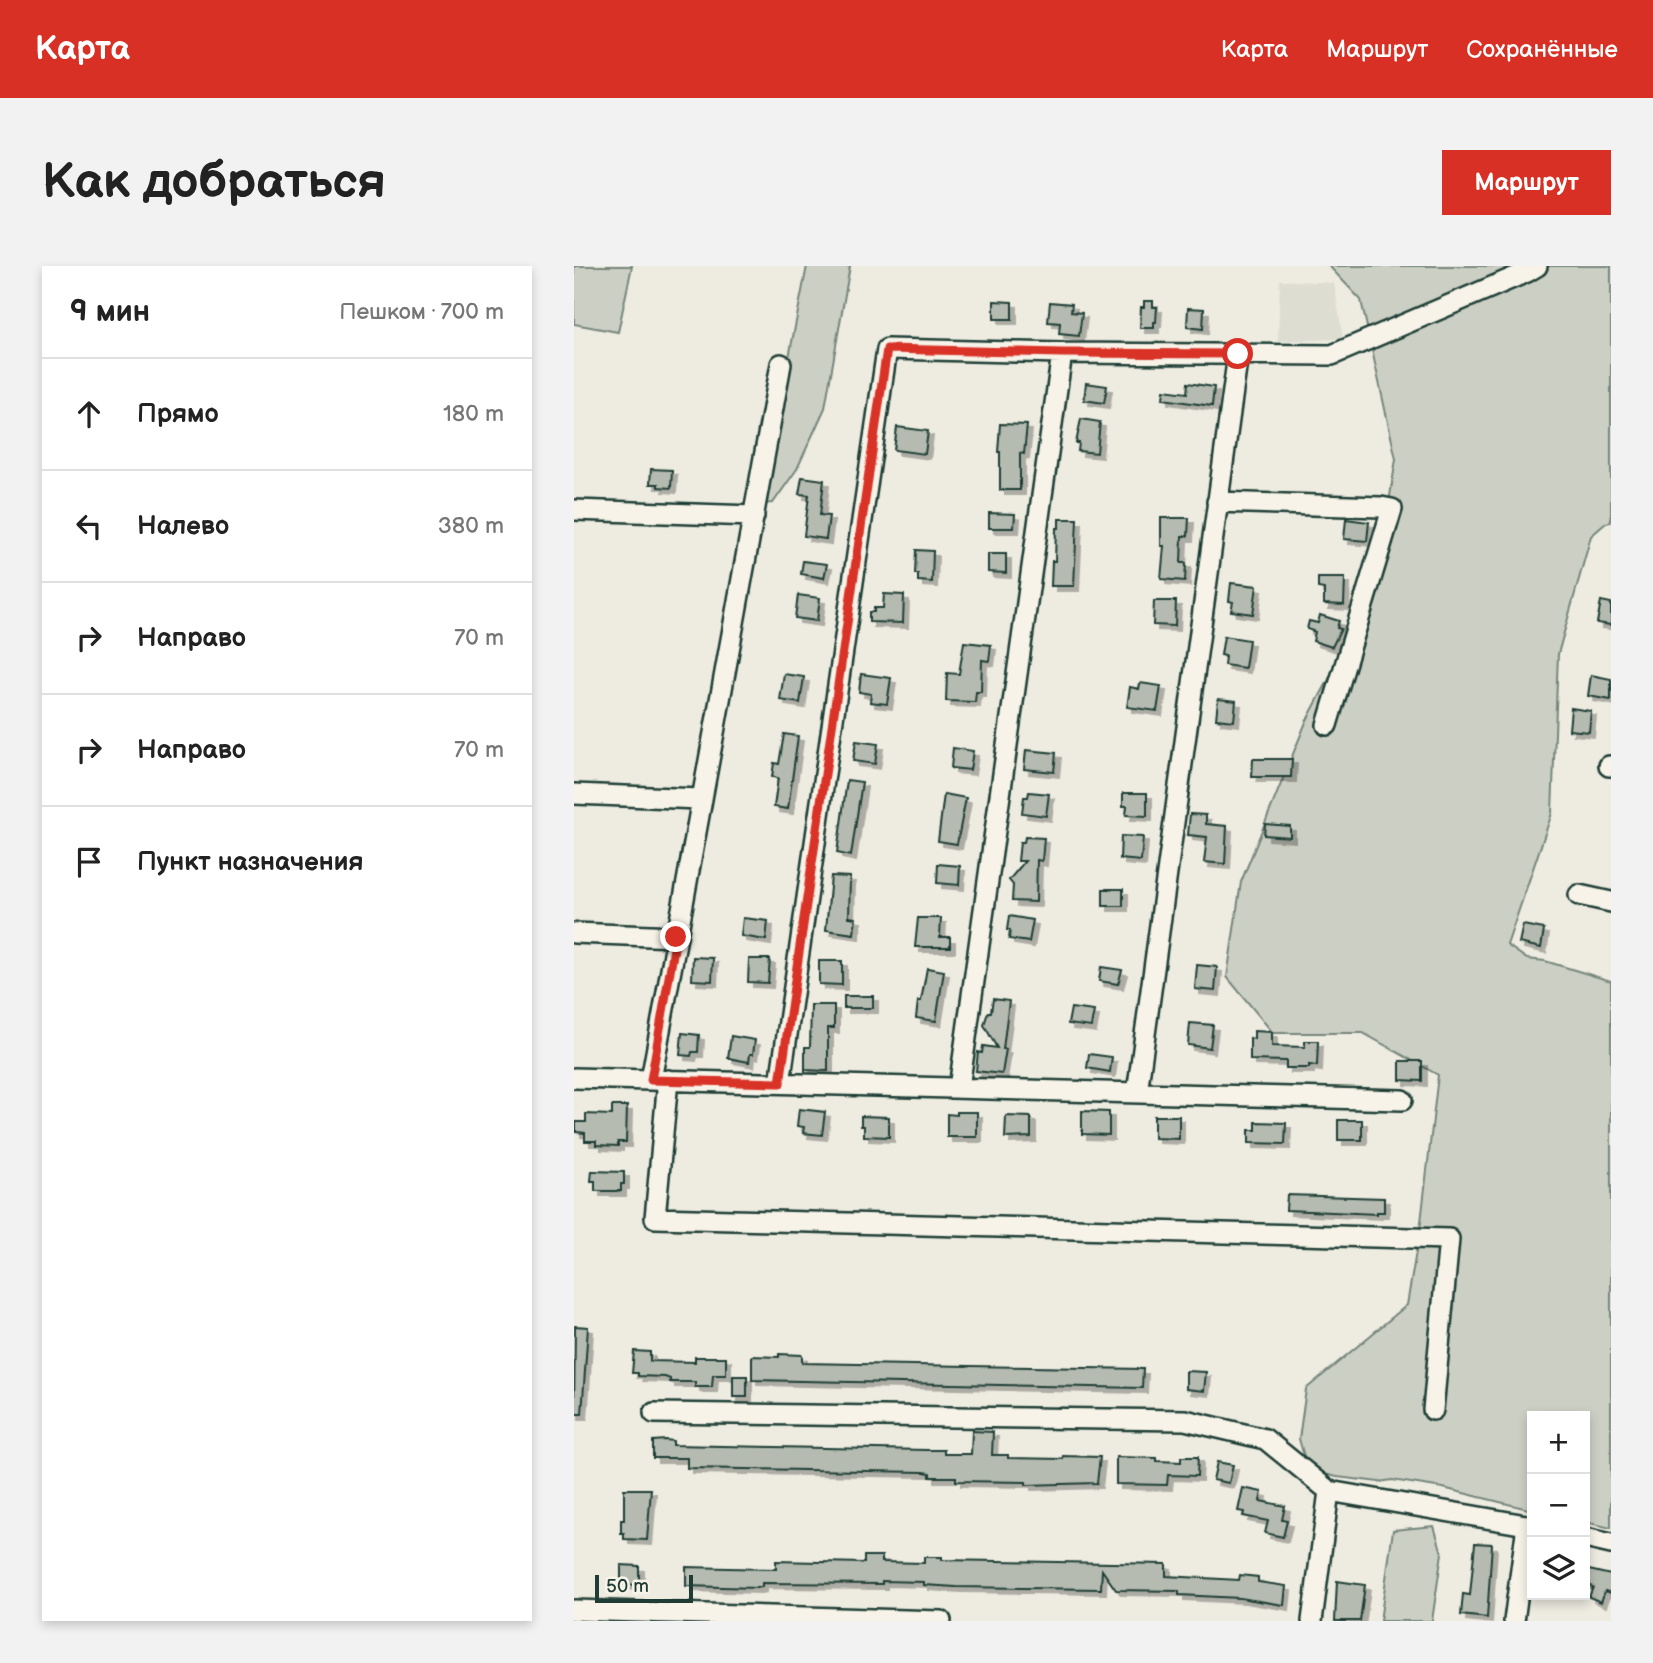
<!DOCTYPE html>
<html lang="ru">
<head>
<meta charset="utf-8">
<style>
  :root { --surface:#fff; --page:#f2f2f2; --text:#222; --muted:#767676; --line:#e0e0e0; --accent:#d93025 }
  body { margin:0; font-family:"Balsamiq Sans",sans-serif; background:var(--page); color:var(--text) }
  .controls { position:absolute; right:21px; bottom:21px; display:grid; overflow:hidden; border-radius:0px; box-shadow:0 4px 10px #0003 }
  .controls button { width:63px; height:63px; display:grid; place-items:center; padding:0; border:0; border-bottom:2px solid var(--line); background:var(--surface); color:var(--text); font:35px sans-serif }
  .scale { position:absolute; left:21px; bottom:18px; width:98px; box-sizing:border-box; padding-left:7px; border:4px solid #1f3d34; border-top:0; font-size:19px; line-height:24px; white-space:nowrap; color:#1f3d34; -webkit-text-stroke:5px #f7f3e8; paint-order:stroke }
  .stop { position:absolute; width:21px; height:21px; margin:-16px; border:5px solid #d93025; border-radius:50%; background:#fff }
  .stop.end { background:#d93025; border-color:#fff; box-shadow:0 2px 7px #0008 }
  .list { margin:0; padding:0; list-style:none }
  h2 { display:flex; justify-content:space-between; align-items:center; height:91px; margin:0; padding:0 28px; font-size:30px }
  h2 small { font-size:23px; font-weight:400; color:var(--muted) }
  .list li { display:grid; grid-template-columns:46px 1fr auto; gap:21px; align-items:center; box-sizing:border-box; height:112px; padding:0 28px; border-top:2px solid var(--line) }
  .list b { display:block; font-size:26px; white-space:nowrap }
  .list em { font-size:23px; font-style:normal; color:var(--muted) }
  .icon { flex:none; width:38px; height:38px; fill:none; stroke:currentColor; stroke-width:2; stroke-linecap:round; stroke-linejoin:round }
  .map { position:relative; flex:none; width:1037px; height:1355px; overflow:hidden; border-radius:0px }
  header { display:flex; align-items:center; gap:42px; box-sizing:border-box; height:98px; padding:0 35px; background:var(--accent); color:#fff }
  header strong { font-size:33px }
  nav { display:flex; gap:38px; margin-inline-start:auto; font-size:24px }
  .intro { display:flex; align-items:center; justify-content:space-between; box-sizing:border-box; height:168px; padding:0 42px }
  h1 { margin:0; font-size:49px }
  .button { padding:18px 32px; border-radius:0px; background:var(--accent); color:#fff; font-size:24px; font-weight:700 }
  main { display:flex; gap:42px; padding:0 42px }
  aside { flex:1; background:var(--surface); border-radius:0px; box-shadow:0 4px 10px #0003 }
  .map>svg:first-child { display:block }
</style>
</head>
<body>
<header>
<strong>Карта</strong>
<nav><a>Карта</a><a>Маршрут</a><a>Сохранённые</a></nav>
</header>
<div class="intro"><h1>Как добраться</h1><a class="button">Маршрут</a></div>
<main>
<aside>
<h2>9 мин<small>Пешком · 700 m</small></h2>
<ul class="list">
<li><svg class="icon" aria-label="ahead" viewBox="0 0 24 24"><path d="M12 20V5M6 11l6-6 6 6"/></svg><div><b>Прямо</b></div><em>180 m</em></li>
<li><svg class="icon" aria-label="left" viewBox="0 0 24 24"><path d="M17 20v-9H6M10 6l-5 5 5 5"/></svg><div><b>Налево</b></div><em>380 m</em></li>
<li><svg class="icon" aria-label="right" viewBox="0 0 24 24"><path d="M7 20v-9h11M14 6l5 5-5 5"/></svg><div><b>Направо</b></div><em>70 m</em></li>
<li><svg class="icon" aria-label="right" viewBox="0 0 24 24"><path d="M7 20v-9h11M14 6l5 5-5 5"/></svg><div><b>Направо</b></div><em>70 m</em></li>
<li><svg class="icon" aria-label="arrive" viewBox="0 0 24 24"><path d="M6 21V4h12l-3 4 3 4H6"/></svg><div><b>Пункт назначения</b></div></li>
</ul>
</aside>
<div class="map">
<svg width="1037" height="1355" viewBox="0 0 1037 1355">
  <defs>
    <filter id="shadow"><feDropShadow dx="5" dy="5" stdDeviation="0" flood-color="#0004"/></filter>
  </defs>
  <rect width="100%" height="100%" fill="#eeece1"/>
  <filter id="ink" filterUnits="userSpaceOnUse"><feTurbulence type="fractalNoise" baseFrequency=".0143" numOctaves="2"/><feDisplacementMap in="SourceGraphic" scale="14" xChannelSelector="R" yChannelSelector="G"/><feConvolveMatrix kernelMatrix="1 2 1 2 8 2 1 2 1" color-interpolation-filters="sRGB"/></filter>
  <g filter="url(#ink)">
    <path fill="#ddddd2" d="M706,14L760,17L769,73L704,75Z"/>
    <path fill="#cccfc4" stroke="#76867c" stroke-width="2" d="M0,0H58L44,66L0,58Z
      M233,0H276L251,142L223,203L199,237L186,238Z
      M755,0H1037V256L1032,257L1017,270L984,388L978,547L933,679L953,693L971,695L1037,715V1262L1011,1256V1150H958V1244L869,1222L818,1214L805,1216L763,1211L734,1204L725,1173L732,1123L833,1039L847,956L864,809L789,767H699L653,711L667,616L732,456L800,329L822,193L787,34Z
      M860,1260L868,1287L858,1355H806L819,1264Z"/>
    <path fill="#b5bbb0" stroke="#1f3d34" stroke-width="2" filter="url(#shadow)" d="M420,35L438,36V53H420Z
      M570,35H579V41H583L582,56H580V62H566L567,41H570Z
      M476,36L498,38L497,46L508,47L505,70L485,68L486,57L474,56Z
      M614,42L630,43L629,63L613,61Z
      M512,117L533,120L530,137L510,134Z
      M614,117L640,121L638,140L589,133L590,124L613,127Z
      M507,153L526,156L523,187L504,185L505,177H502Z
      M426,158L453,159L450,188L446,187V224H426V186H424Z
      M323,161L354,165L351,188L320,184Z
      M77,203L98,204L97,222L84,221V218H76Z
      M228,211L250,214L246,249L255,250L252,273L230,270L235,229L225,228Z
      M415,247L441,248L440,262H415Z
      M587,252H615L614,270H608L607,297H612L611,315L587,313L590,280H587Z
      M485,253H503L500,320H477L478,295H481L482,262H485Z
      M772,253L795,256L793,275L770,273Z
      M342,284L359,285L358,316L344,315V308H341Z
      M414,288H432V307L414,306Z
      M229,295L253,298L250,312L227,308Z
      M744,312H771L770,339L750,338V323L744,322Z
      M657,317L683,320L679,348L657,345L659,336L655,335Z
      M310,328L330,329L329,357L295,356V346H300V342H309Z
      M224,329L246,332L243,355L221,352Z
      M580,335H602L601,360L579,359Z
      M1027,335L1037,337V359L1023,357Z
      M746,349L765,355L763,362L767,363L758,381L739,375L741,366L733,363L735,355L744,357Z
      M650,370L675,374L671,402L650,399L651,390L647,389Z
      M390,376L417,379L415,395L408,394L407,426H402L401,436L372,435L373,407L385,408Z
      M210,408L230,411L226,437L206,434Z
      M287,408L317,412L313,438L296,436L297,428L285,426Z
      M1017,409L1037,413V434L1014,430Z
      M566,417L587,420L583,445L553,441L556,421L565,423Z
      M644,433L662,435L660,455L642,453Z
      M997,442L1017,445L1015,466L995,464Z
      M210,468L224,470L214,543L200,541L204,512L198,511L200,497L205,498Z
      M282,475L304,478L301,498L279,495Z
      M379,482L399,485L396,504L377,502Z
      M452,484L482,487L480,506L450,503Z
      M679,493H718L717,511H678Z
      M273,514L288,516L277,590L263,587Z
      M455,526L475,528L472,550L448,547L450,531H454Z
      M549,527H573V550L552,549L553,540H549Z
      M370,528L392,532L383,578L364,575Z
      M616,548L632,549V558L653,560L651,598L630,596L633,571L614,569Z
      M691,558L716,560V571L690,569Z
      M547,570L569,571L567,595L546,593Z
      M451,571L470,572L468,595L463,594L462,636L438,635L439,619L435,614L451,595H444L446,576H450Z
      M364,598L386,600L385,619L363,617Z
      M257,610L276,611L275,651L282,652L280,668L252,664Z
      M529,623H549V640H529Z
      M435,650L459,654L455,676L435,673L436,664H433Z
      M169,652L194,655L192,674L167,670Z
      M344,652H367L366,671H376V681H341Z
      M949,659L970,663L967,682L945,677Z
      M119,691L139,692L138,715L118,714Z
      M175,693H196L194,717L174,716Z
      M245,695H268V719L245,718Z
      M623,699L643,701L641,725L621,723Z
      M527,701L548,704L544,718L525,715Z
      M353,702L370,705L362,755L342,752L344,735H347Z
      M270,730H299V742H270Z
      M419,733L435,735L429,783H432L428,808L402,805L404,786L408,787L409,780L423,782L410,759L414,746H417Z
      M237,739H260V762H254V805L231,804V781H236Z
      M497,742L520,745L517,761L494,758Z
      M616,757L639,759L636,782L614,779Z
      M680,765L698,766V780L731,781V775H744L743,800L735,799V802H712V795L676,794V772L680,773Z
      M108,767L125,769L124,786H118L117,790L106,789Z
      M157,770L181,774L179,788H176L175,796L154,792Z
      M515,788L538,791L536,806L513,802Z
      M826,795H848V815L826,814Z
      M38,840H53L52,876H44V880L22,879V875H11V867L2,866V856H12V848L38,849Z
      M225,843L251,846L248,869L229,867L230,861L223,860Z
      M508,845L535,846V869L508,868Z
      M383,846H403V871H373V848L383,849Z
      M287,850L315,851V871L290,870V860H287Z
      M432,850L457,851V871L431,872Z
      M580,850H605V873L580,872Z
      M764,854H788V874H764Z
      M682,856L712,857L711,878L675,877V864H682Z
      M18,905L50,906V918H47V925H21V915H17Z
      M713,929L810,932V946H803V948L712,944Z
      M1,1060L14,1061L8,1148H0Z
      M60,1085L76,1086V1095L121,1096V1091H152V1109H139L138,1121H121V1116H96V1113L91,1111L64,1110V1107H58Z
      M205,1088L228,1089V1097L569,1103L568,1122L178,1114V1090L205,1091Z
      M612,1105L632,1106L630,1125L612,1123Z
      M159,1110H173V1131H159Z
      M398,1165L419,1166L418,1189H434V1192L489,1193V1190L526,1191L523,1217L452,1219V1216L382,1215V1211H356V1207L350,1206L113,1202V1192H79V1175L92,1174L99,1175V1179L353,1184H370V1188H397Z
      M542,1191L583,1192V1195L607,1196V1191H624L623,1210L594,1209L593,1219L542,1218Z
      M643,1196L659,1199L655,1217L639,1214Z
      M669,1222L688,1226L686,1235L711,1240L708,1254L713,1255L709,1271L691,1267L694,1255L669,1250L670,1246L664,1245Z
      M50,1223H77L73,1274L50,1273V1267H47V1254H50Z
      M901,1277L918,1278L913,1352L887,1349L889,1328L896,1329Z
      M290,1290H308V1296L350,1297V1291H368V1294L592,1298V1310L665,1314L666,1309L684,1311V1316L712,1320L710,1339L666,1332L605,1329V1325L542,1324L528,1304L527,1323L382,1321L350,1319V1316L308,1315V1318L188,1317V1321L183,1322L112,1320V1301L202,1303V1295L290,1297Z
      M47,1299L65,1300V1319L47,1318Z
      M1015,1304L1037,1309V1327L1031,1325L1027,1336L1015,1331L1019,1321L1011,1318Z
      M763,1315L791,1319L786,1355H761Z"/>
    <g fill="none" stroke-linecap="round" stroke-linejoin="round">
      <g stroke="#1f3d34" stroke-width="24">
        <path id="minor" d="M643,236L807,241L818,243L753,459
          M0,244L180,250
          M1035,500H1037
          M0,528L126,533
          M1005,629L1037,636
          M0,667L102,671
          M0,812L828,834
          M77,814L207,98
          M94,814L81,952L875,973L859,1144
          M206,817L313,83L488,87L758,89L953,6L963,0
          M385,822L488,87
          M563,827L664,88
          M80,1147L611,1154L691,1173L755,1225L958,1260
          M1011,1272L1037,1278
          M0,1344L367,1355
          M738,1355L755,1225
          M940,1355L953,1259"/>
      </g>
      <use href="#minor" stroke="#f7f3e8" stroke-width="19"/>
    </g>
  </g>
  <g fill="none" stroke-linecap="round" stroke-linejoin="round" filter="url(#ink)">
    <path stroke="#d93025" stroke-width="9" d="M102,671L77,814L206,817L313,83L488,87L664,88"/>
  </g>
</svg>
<div class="controls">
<button>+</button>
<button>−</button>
<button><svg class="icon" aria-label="layers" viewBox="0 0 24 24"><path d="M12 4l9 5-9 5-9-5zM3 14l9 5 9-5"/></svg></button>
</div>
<div class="scale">50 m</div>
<div class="stop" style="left:664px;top:88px"></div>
<div class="stop end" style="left:102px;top:671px"></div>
</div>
</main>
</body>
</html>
